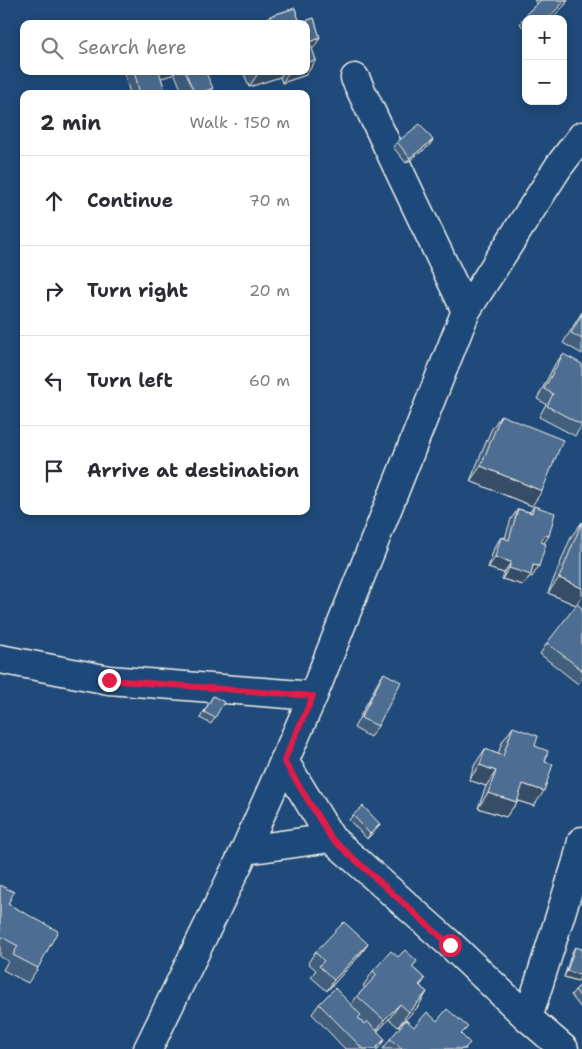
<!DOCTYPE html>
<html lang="en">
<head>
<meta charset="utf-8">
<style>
  :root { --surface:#fff; --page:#f2f2f3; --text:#2b2b33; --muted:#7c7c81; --line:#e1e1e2 }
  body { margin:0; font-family:"Shantell Sans",sans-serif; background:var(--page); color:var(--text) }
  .controls { position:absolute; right:15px; top:15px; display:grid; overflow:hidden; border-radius:10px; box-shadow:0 2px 12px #0003 }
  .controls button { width:45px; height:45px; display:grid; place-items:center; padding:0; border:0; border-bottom:1px solid var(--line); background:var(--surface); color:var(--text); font:25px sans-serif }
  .stop { position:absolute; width:15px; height:15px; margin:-11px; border:4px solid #e11d48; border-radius:50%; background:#fff }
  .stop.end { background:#e11d48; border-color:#fff; box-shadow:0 1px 5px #0008 }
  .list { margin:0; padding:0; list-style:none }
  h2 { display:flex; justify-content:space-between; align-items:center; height:65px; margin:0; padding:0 20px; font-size:21px }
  h2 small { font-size:16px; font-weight:400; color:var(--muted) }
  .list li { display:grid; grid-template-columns:32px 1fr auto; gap:15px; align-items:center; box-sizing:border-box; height:90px; padding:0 20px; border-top:1px solid var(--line) }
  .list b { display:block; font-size:19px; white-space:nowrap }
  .list em { font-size:16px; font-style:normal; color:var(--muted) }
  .icon { flex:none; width:28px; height:28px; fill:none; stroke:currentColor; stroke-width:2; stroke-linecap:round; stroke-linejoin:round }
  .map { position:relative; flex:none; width:582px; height:1049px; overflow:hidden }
  .search { position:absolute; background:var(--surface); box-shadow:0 2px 12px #0003; left:20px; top:20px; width:290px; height:55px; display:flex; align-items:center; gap:12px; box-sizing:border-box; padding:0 18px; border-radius:10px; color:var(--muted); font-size:19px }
  .panel { position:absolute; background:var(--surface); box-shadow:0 2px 12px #0003; left:20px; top:90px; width:290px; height:425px; border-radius:10px }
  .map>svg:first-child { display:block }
</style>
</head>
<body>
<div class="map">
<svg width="582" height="1049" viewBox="0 0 582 1049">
  <rect width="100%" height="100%" fill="#1f4a7a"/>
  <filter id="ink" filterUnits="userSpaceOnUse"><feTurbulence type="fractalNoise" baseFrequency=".02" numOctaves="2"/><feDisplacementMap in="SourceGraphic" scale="10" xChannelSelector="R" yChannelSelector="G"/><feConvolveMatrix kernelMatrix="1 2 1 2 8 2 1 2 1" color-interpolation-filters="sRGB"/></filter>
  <g filter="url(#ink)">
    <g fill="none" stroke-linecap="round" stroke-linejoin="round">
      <g stroke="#f4f1e8" stroke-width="31">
        <path id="minor" d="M355,78L466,311
          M0,659L109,680L313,696
          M284,761L331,838L451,945L528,1018L564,1049
          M245,850L331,838
          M528,1018L577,862L582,841
          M148,1049L245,850L313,696L466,311L559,166L582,136"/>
      </g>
      <use href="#minor" stroke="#1f4a7a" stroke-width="28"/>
    </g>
    <path fill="#425f7e" stroke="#f4f1e8" d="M534,0H568L564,6L551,19H526V30L520,24L527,13L537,4Z
      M295,8L300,23L314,18L320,38L312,49L316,60L306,75L282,83L280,77L249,87L243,71H306V24H265L270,16Z
      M124,71H205L208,94H183L174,72L172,75L161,78L166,94H130Z
      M397,142L429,146L406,163L393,147Z
      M582,312V354L563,343Z
      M563,354L582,425L575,436L539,417L546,404L537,399L555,364Z
      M501,415L532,506L470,481L491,430Z
      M534,506L544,543L532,577L530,576L523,585L502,579L504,573L488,568L494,548L501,537L505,538L511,519L518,509L530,512Z
      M582,522L576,605L548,593L571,537Z
      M582,608V678L578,684L540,654L547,643Z
      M384,673L378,726L370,737L354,728L377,684Z
      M213,696L215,718L211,724L200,718Z
      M513,727L535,746L545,762L534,806L518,801L506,817L478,808L486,786L469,780L475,764L485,749L498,754L502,742Z
      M353,815L380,824L376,830L367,839L349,820Z
      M0,885L8,904L38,968L28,983L3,970L8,961L0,957Z
      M368,944L360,955L327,991L311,977L316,970L308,963L315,952Z
      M575,947L578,981L564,977L572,952Z
      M398,957L417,961L412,967L425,979L420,986L427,992L417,1008L398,1027L389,1019L378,1031V1049H345L312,1014L319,1004L351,1005L357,996L365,988L363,986L373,971Z
      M582,984V1006L580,1007L571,995L575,990Z
      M437,1021L462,1035L466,1049H383L390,1039L414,1027Z"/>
    <path fill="#364d66" stroke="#f4f1e8" d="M566,0H568L564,6L551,19H547Z
      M320,38L310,53V42Z
      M316,60L306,75L282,83L290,71H306V63Z
      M158,71H175L172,75L151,81Z
      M263,71H284L280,77L249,87L259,72Z
      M213,88L208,94H198Z
      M433,140L429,146L406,163L410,158Z
      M481,466L542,491L532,506L470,481Z
      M544,535L549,536L541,547L536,546Z
      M495,557L511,562L504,573L488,568Z
      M533,565L539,566L532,577L530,576L523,585L502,579L509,568Z
      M559,578L582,588V596L576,605L548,593Z
      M480,765L496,771L486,786L469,780Z
      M523,784L544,791L534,806L512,799Z
      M488,793L517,802L506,817L478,808Z
      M380,824L376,830L367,839L370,834Z
      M368,944L360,955L327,991L334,980Z
      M567,971L581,975L578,981L564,977Z
      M427,992L417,1008L398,1027L409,1012Z
      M400,1004L389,1019L373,1036L384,1020Z
      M385,1039L378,1049H375Z"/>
    <path fill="#4d6e92" stroke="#f4f1e8" d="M541,0H566L547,19H533L527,13Z
      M295,8L300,23L314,18L320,38L310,42L316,60L306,63V24H270L273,23L270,16Z
      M134,71H159L166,94H140Z
      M185,71H205L213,88L198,94H195Z
      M420,124L433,140L410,158L397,142Z
      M582,314V339L571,333Z
      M563,354L582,364V425L547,406L553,394L544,389Z
      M501,415L563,440L542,491L481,466Z
      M534,506L555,513L549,536L544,535L541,542L546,544L539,566L533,565L531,575L509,568L511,562L495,557L501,537L509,540L518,509L532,513Z
      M582,522V588L559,578Z
      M577,604L582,608V670L547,643Z
      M384,673L401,682L378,726L361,718Z
      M213,696L224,702L215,718L204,712Z
      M513,727L538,736L535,746L548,751L545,762L553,764L544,791L523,784L517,802L488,793L496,771L480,765L485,749L503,756Z
      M363,806L380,824L370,834L353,815Z
      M0,885L14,892L8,904L58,931L38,968L13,955L18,946L0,936Z
      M344,922L368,944L334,980L319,966L324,961L315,952Z
      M575,947L582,949L581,975L567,971Z
      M405,950L417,961L412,967L425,979L419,985L427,992L409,1012L400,1004L384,1020L357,996L377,975L373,971L391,951L398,957Z
      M582,984V999L575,990Z
      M335,988L361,1015L358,1018L364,1024L367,1021L385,1039L375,1049H363L319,1004Z
      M447,1009L468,1027L461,1034L470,1043L464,1049H402L390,1039L406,1020L414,1027L427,1012L437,1021Z"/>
  </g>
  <g fill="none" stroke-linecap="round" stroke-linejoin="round" filter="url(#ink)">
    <path stroke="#e11d48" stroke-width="6" d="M109,680L313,696L284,761L331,838L450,945"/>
  </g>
</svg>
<div class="controls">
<button>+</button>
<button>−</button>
</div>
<div class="stop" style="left:450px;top:945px"></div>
<div class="stop end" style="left:109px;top:680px"></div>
<div class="search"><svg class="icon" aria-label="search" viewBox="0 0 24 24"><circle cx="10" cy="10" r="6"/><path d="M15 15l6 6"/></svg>Search here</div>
<section class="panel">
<h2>2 min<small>Walk · 150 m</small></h2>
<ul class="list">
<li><svg class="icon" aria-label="ahead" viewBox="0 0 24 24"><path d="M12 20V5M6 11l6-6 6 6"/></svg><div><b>Continue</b></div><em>70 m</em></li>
<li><svg class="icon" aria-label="right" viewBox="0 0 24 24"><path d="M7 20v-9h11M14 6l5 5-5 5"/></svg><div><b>Turn right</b></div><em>20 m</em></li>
<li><svg class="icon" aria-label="left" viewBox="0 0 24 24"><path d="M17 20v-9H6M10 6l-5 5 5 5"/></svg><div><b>Turn left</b></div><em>60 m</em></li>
<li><svg class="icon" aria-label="arrive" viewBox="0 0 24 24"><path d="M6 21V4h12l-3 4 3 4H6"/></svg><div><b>Arrive at destination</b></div></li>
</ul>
</section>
</div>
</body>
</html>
